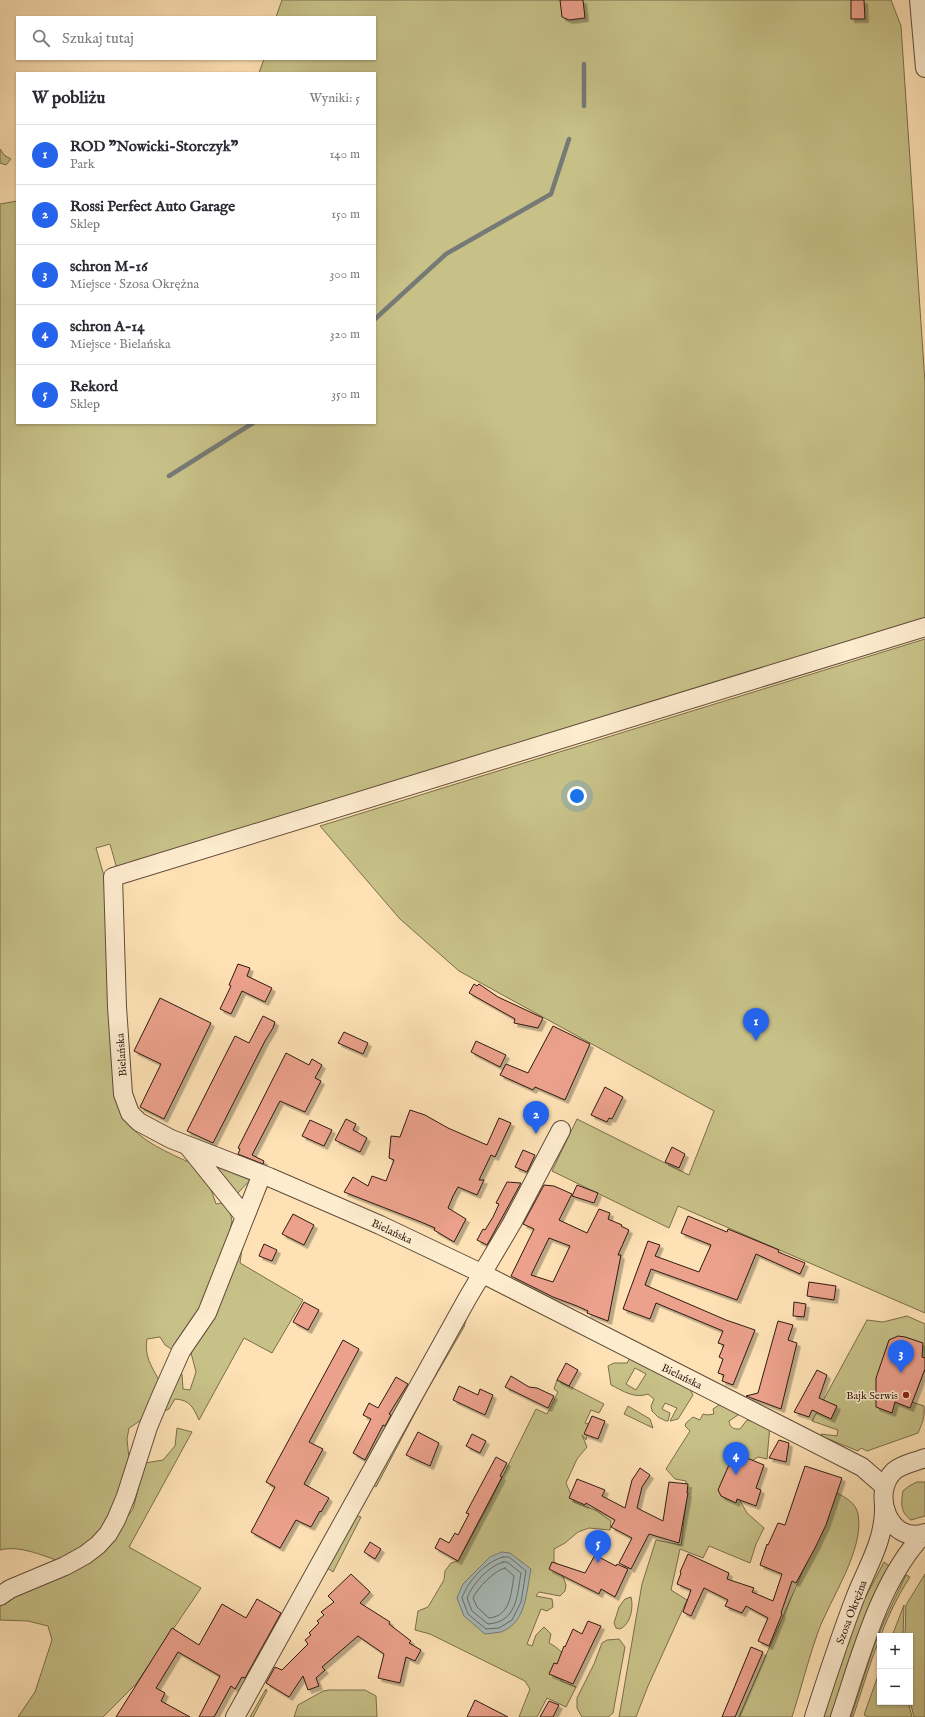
<!DOCTYPE html>
<html lang="pl">
<head>
<meta charset="utf-8">
<style>
  :root { --surface:#fff; --page:#f2f2f3; --text:#2b2b33; --muted:#7c7c81; --line:#e1e1e2; --accent:#2563eb }
  body { margin:0; font-family:"IM FELL English",serif; background:var(--page); color:var(--text) }
  .controls { position:absolute; right:12px; bottom:12px; display:grid; overflow:hidden; border-radius:0px; box-shadow:0 1px 3px #0004 }
  .controls button { width:36px; height:36px; display:grid; place-items:center; padding:0; border:0; border-bottom:1px solid var(--line); background:var(--surface); color:var(--text); font:20px sans-serif }
  .you { position:absolute; left:577px; top:796px; width:14px; height:14px; margin:-10px; border:3px solid #fff; border-radius:50%; background:#1a73e8; box-shadow:0 0 0 6px #1a73e833 }
  .badge { display:grid; place-items:center; width:26px; height:26px; border-radius:50%; background:var(--accent); color:#fff; font-size:13px; font-weight:700 }
  .pin { position:absolute; translate:-50% -33px; filter:drop-shadow(0 1px 2px #0008) }
  .pin::after { content:''; position:absolute; top:21px; width:14px; height:12px; background:inherit; clip-path:polygon(0 0,100% 0,50% 100%) }
  .list { margin:0; padding:0; list-style:none }
  h2 { display:flex; justify-content:space-between; align-items:center; height:52px; margin:0; padding:0 16px; font-size:17px }
  h2 small { font-size:13px; font-weight:400; color:var(--muted) }
  .list li { display:grid; grid-template-columns:26px 1fr auto; gap:12px; align-items:center; box-sizing:border-box; height:60px; padding:0 16px; border-top:1px solid var(--line) }
  .list b { display:block; font-size:15px; white-space:nowrap }
  .list p { margin:0; font-size:13px; white-space:nowrap; color:var(--muted) }
  .list em { font-size:13px; font-style:normal; color:var(--muted) }
  .icon { flex:none; width:22px; height:22px; fill:none; stroke:currentColor; stroke-width:2; stroke-linecap:round; stroke-linejoin:round }
  .map { position:relative; flex:none; width:925px; height:1717px; overflow:hidden }
  .search { position:absolute; background:var(--surface); box-shadow:0 1px 3px #0004; left:16px; top:16px; width:360px; height:44px; display:flex; align-items:center; gap:10px; box-sizing:border-box; padding:0 14px; border-radius:0px; color:var(--muted); font-size:15px }
  .panel { position:absolute; background:var(--surface); box-shadow:0 1px 3px #0004; left:16px; top:72px; width:360px; height:352px; border-radius:0px }
  .map>svg:first-child { display:block }
</style>
</head>
<body>
<div class="map">
<svg width="925" height="1717" viewBox="0 0 925 1717">
  <defs>
    <filter id="shadow"><feDropShadow dx="3.5" dy="3.5" stdDeviation="0" flood-color="#0004"/></filter>
  </defs>
  <rect width="100%" height="100%" fill="#fee2b5"/>
  <filter id="stains"><feTurbulence type="fractalNoise" baseFrequency=".005" numOctaves="4"/><feColorMatrix values="0 0 0 0 .2 0 0 0 0 .09 0 0 0 0 .02 0 0 0 .5 -.17"/></filter>
  <radialGradient id="worn" r=".72"><stop offset=".6" stop-color="#630" stop-opacity="0"/><stop offset="1" stop-color="#630" stop-opacity=".3"/></radialGradient>
  <path fill="#c7c188" stroke="#7a6e4c" fill-rule="evenodd" d="M282,0H891L901,26L925,383V621L117,869L110,844L96,848L108,890L130,1126C149,1147 179,1157 204,1169L216,1204L221,1203L229,1207L232,1221L225,1256L203,1310L173,1350L165,1345L160,1337L147,1339C144,1355 151,1366 159,1380C151,1404 152,1415 129,1428L127,1439L130,1468L99,1535L59,1561C41,1555 19,1545 0,1550V204L17,201V423H375V73H259L264,59H375V17H276Z
    M0,149L4,155L11,159L6,165L0,163Z
    M925,639V1313L678,1206L669,1228L552,1171L577,1119L689,1175L714,1111L459,971L400,919L320,826Z
    M199,1156L254,1176L237,1194Z
    M243,1241L240,1263L303,1300L272,1353L244,1338L199,1420C193,1407 190,1400 175,1399L169,1409L162,1412L177,1377L182,1374L183,1389L190,1390L196,1372L190,1349Z
    M907,1316L925,1324V1369L912,1402L924,1406C925,1417 922,1424 918,1433L867,1451L861,1448L858,1451L821,1436V1434L837,1436L838,1430L812,1421L867,1320L883,1322Z
    M466,1320L464,1327L425,1394L376,1487L372,1484Z
    M630,1358L689,1388L693,1395L678,1419L670,1421L677,1408L665,1403L662,1409L670,1413L668,1421H666L658,1417L652,1411L651,1406L654,1399L648,1394C635,1399 623,1391 611,1385L608,1366L614,1363H627ZM635,1368L646,1374L636,1390L626,1384Z
    M557,1380L604,1404L599,1413L591,1410L585,1423L589,1424L586,1440L582,1435L587,1447L577,1459L566,1483L574,1502L597,1511L611,1521L610,1530L589,1528L578,1532L565,1543L554,1549V1562L559,1565L566,1585L565,1591L560,1596L539,1592L536,1596L552,1599L553,1607L547,1611L541,1609L527,1644L532,1646L536,1635L544,1627L551,1634L549,1643C568,1653 568,1663 561,1681L576,1687L566,1707L547,1698L537,1717H519L530,1689L525,1681L430,1634L415,1630L418,1611L428,1607L444,1580L445,1571L451,1563L458,1561L488,1506L536,1409L547,1414L558,1392L554,1389Z
    M722,1403L733,1408L738,1415L729,1421C730,1428 733,1429 740,1429L747,1420L770,1425L767,1459L758,1457L753,1460L738,1497L747,1513L764,1528L756,1544L750,1563L709,1546L703,1558L680,1549L671,1590L687,1600L648,1686L636,1717H619L642,1584L656,1540L681,1545L686,1503V1481L675,1479L666,1469L690,1431L685,1426L686,1423L693,1417L700,1420L703,1414L707,1415L714,1414L713,1409Z
    M628,1406L650,1419L653,1428L624,1414Z
    M177,1428L192,1432L129,1547L201,1588L136,1684L103,1717H18L35,1692L52,1640L48,1626L28,1621L0,1620V1598L106,1545L133,1509L145,1463L163,1460L175,1446Z
    M917,1482H925V1516L911,1520C900,1512 901,1503 903,1491L909,1486Z
    M837,1493C845,1497 856,1503 858,1514C865,1549 830,1599 818,1632C808,1660 801,1689 792,1717H739Z
    M355,1515L361,1517L333,1572L326,1567Z
    M884,1562L892,1568L832,1717H822L855,1623L864,1600Z
    M925,1574V1717H914L910,1701V1636H905L906,1605Z
    M906,1575L910,1577C882,1620 869,1669 853,1717H851L874,1646L885,1619Z
    M631,1597C634,1608 630,1625 620,1629L616,1628L614,1623L619,1607L625,1599Z
    M904,1605L903,1636H892Z
    M619,1639L625,1647L613,1713L608,1717H582L577,1708V1698L594,1664L602,1643L607,1640Z
    M880,1670V1702H908L912,1717H868L864,1715Z
    M266,1689L267,1691L253,1717H250Z
    M329,1690H365L376,1696L377,1717H294L298,1705L323,1691Z"/>
  <path fill="#a6bab9" stroke="#767a76" d="M502,1552L510,1553L531,1569C526,1592 527,1622 501,1632C496,1633 490,1633 485,1634L464,1616L457,1598L463,1584L490,1557Z"/>
  <g fill="none" stroke-linecap="round" stroke-linejoin="round">
    <path stroke="#6a6a65" stroke-width="1" d="M503,1557H509L526,1571L521,1602L512,1620L499,1628L486,1629L468,1614L462,1598C468,1581 485,1562 503,1557Z
      M503,1562H507L521,1573C517,1596 517,1622 488,1624L472,1611L467,1598C473,1583 488,1567 503,1562Z
      M505,1568L514,1576C511,1592 511,1616 489,1618L477,1607L473,1598C477,1588 495,1570 505,1568Z"/>
    <path stroke="#767a76" stroke-width="4.5" d="M584,106V64
      M375,319L446,254L551,194L569,139
      M169,476L253,423"/>
  </g>
  <path fill="#eca18c" stroke="#2d1a11" fill-rule="evenodd" filter="url(#shadow)" d="M560,0H583L585,18L569,20L562,17Z
    M851,0H864L865,19H851Z
    M238,964L250,968L247,976L272,988L265,1002L242,991L231,1014L220,1009L231,986L229,985Z
    M474,984L477,986L479,984L498,997L543,1018L538,1028L514,1023L515,1019L469,993Z
    M160,998L211,1023L164,1119L140,1107L161,1064L134,1051Z
    M263,1016L275,1022L273,1028L265,1041L213,1143L187,1131L235,1036L249,1043Z
    M553,1026L590,1044L565,1100L535,1087L533,1090L500,1075L506,1064L528,1073Z
    M344,1032L368,1043L363,1054L338,1043Z
    M476,1041L506,1055L500,1067L471,1052Z
    M286,1053L309,1065L312,1059L322,1065L315,1078L321,1081L305,1112L280,1101L252,1155L264,1161L263,1164L238,1154L240,1149L238,1148Z
    M605,1087L623,1097L612,1119L609,1118L607,1122L591,1115Z
    M410,1110L425,1115L448,1128L487,1145L499,1118L511,1123L495,1157L491,1155L479,1180H484L477,1195L458,1187L453,1196L448,1208L466,1219L454,1242L434,1230L435,1228L421,1222L344,1192L353,1177L368,1186L372,1176L386,1181L394,1160L389,1158L391,1136L400,1137Z
    M346,1119L356,1124L353,1130L367,1138L360,1152L335,1140Z
    M310,1120L332,1130L324,1146L302,1136Z
    M672,1147L685,1154L679,1168L665,1162Z
    M523,1150L535,1155L527,1172L515,1167Z
    M507,1182L521,1183L487,1245L477,1240L483,1229L485,1230L493,1217L499,1204L496,1203Z
    M544,1185L554,1186L572,1194L559,1220L587,1233L599,1209L610,1213L608,1219L622,1225L621,1226L629,1230L618,1255H621L608,1321L587,1313L588,1311L577,1306L553,1297L511,1276L534,1229L523,1224ZM549,1238L570,1246L553,1282L531,1275Z
    M577,1185L598,1193L594,1203L572,1196Z
    M293,1214L314,1225L304,1245L282,1234Z
    M688,1216L727,1232L728,1229L779,1250L778,1252L805,1263L800,1274L756,1254L737,1300L651,1269L645,1285L726,1320L755,1330L733,1385L722,1381L724,1375L718,1373L723,1359L719,1357L724,1345L718,1343L723,1331L656,1303L650,1319L623,1309L648,1241L660,1245L655,1256L699,1272L711,1245L681,1233Z
    M264,1244L277,1250L272,1261L259,1256Z
    M809,1282L836,1286L834,1300L807,1296Z
    M304,1302L319,1310L308,1330L293,1322Z
    M794,1302L806,1304L804,1317L793,1316Z
    M778,1321L793,1325L788,1340L797,1343L781,1409L746,1396L758,1393Z
    M898,1336L905,1337L923,1343L922,1357L925,1358V1369L910,1408L895,1402L892,1413L876,1407V1378L889,1340Z
    M343,1340L359,1349L309,1442L323,1449L304,1484L329,1498L321,1512L320,1511L311,1527L296,1520L280,1548L251,1532L275,1487L266,1482Z
    M566,1363L578,1370L569,1386L557,1380Z
    M817,1370L827,1375L819,1398L837,1406L831,1419L812,1410L809,1417L794,1412Z
    M511,1376L529,1387L537,1388L554,1396L548,1408L505,1387Z
    M396,1377L408,1384L389,1414L391,1415L385,1426L383,1425L365,1460L353,1453L371,1419L363,1415L369,1403L378,1408Z
    M459,1386L478,1395L480,1389L493,1395L485,1415L453,1400Z
    M592,1416L605,1421L598,1439L584,1434Z
    M418,1432L439,1443L430,1466L406,1455Z
    M472,1434L486,1441L480,1453L466,1446Z
    M779,1440L789,1443L786,1462L769,1458Z
    M737,1454L764,1465L756,1488L761,1490L756,1506L737,1499L736,1503L721,1496L718,1490L732,1458Z
    M496,1457L507,1463L500,1476L502,1477L458,1561L435,1548L440,1538L449,1543L455,1533L458,1535L469,1514L466,1513Z
    M805,1466L842,1478L826,1525L815,1548L796,1583L792,1581L781,1613L782,1614L769,1646L758,1641L768,1618L746,1606L742,1613L725,1606L728,1600L704,1588L691,1616L683,1612L691,1590L677,1584L681,1573L680,1572L688,1554L729,1573L727,1579L754,1588L752,1592L773,1601L782,1574L760,1565L767,1544L768,1545L778,1523L785,1525Z
    M640,1468L650,1475L642,1487L637,1508L663,1521L669,1482L688,1484L687,1493H688L679,1543L649,1534L631,1569L619,1563L632,1538L611,1527L615,1520L586,1503L585,1505L569,1498L577,1479L605,1490L602,1496L625,1508L632,1480Z
    M370,1542L381,1549L375,1559L364,1552Z
    M595,1555L616,1566L617,1564L628,1569L615,1597L601,1589L599,1594L549,1569L552,1562L585,1573Z
    M351,1574L370,1592L360,1603L390,1622L389,1624L411,1641L409,1643L421,1650L415,1661L406,1657L400,1683L378,1678L384,1654L358,1636L322,1667L325,1670L316,1678L319,1686L308,1690L303,1676L289,1697L266,1683L275,1667L282,1670L308,1644L305,1640L311,1635L309,1633L319,1623L317,1621L324,1615L321,1612L334,1602L328,1596Z
    M257,1599L281,1613L245,1678L242,1677L235,1689L231,1686L214,1717H199L220,1676L178,1652L156,1688L165,1693L161,1701L190,1717H116L172,1628L199,1645L222,1604L246,1618Z
    M588,1621L601,1626L573,1684L549,1674L554,1663L557,1664L564,1646L565,1647L573,1629L582,1634Z
    M751,1647L763,1652L757,1666L735,1717H722Z
    M475,1700L508,1717H467Z
    M549,1701L559,1705L553,1717H540Z"/>
  <g fill="none" stroke-linecap="round" stroke-linejoin="round">
    <g stroke="#614c3a" stroke-width="20">
      <path id="minor" d="M919,0L925,68
        M187,1145L245,1217
        M925,1458C915,1462 902,1464 894,1471C870,1494 890,1545 925,1533
        M885,1487L862,1467L483,1274L380,1225L269,1177L171,1139L139,1122L130,1113L123,1094L117,1007L113,877L925,627
        M0,1596L10,1589L65,1566L85,1555L98,1545L108,1534L116,1520L126,1496L148,1427L161,1396L181,1351L207,1313L262,1174
        M235,1717L467,1299L512,1223L561,1130
        M814,1717C827,1677 840,1637 855,1598C867,1567 885,1540 884,1506
        M840,1717C860,1658 880,1579 924,1534"/>
    </g>
    <use href="#minor" stroke="#feeccf" stroke-width="18"/>
  </g>
  <circle fill="#8f2418" stroke="#feeccf" stroke-width="1.5" cx="906" cy="1395" r="4"/>
  <g text-anchor="middle" stroke-width="3" stroke-linejoin="round" paint-order="stroke">
    <g font-size="11" fill="#2d1a11" stroke="#feeccf">
      <text transform="translate(121 1055) rotate(-94)" y="4">Bielańska</text>
      <text transform="translate(392 1231) rotate(25)" y="4">Bielańska</text>
      <text transform="translate(682 1376) rotate(26)" y="4">Bielańska</text>
      <text transform="translate(851 1612) rotate(-69)" y="4">Szosa Okrężna</text>
    </g>
    <g font-size="11" fill="#2d1a11" stroke="#feeccf" text-anchor="end">
      <text x="898" y="1399">Bajk Serwis</text>
    </g>
  </g>
  <rect width="100%" height="100%" filter="url(#stains)"/>
  <rect width="100%" height="100%" fill="url(#worn)"/>
</svg>
<div class="controls">
<button>+</button>
<button>−</button>
</div>
<div class="you"></div>
<div class="pin badge" style="left:756px;top:1041px">1</div>
<div class="pin badge" style="left:536px;top:1134px">2</div>
<div class="pin badge" style="left:901px;top:1373px">3</div>
<div class="pin badge" style="left:736px;top:1475px">4</div>
<div class="pin badge" style="left:598px;top:1563px">5</div>
<div class="search"><svg class="icon" aria-label="search" viewBox="0 0 24 24"><circle cx="10" cy="10" r="6"/><path d="M15 15l6 6"/></svg>Szukaj tutaj</div>
<section class="panel">
<h2>W pobliżu<small>Wyniki: 5</small></h2>
<ul class="list">
<li><span class="badge">1</span><div><b>ROD &quot;Nowicki-Storczyk&quot;</b><p>Park</p></div><em>140 m</em></li>
<li><span class="badge">2</span><div><b>Rossi Perfect Auto Garage</b><p>Sklep</p></div><em>150 m</em></li>
<li><span class="badge">3</span><div><b>schron M-16</b><p>Miejsce · Szosa Okrężna</p></div><em>300 m</em></li>
<li><span class="badge">4</span><div><b>schron A-14</b><p>Miejsce · Bielańska</p></div><em>320 m</em></li>
<li><span class="badge">5</span><div><b>Rekord</b><p>Sklep</p></div><em>350 m</em></li>
</ul>
</section>
</div>
</body>
</html>
